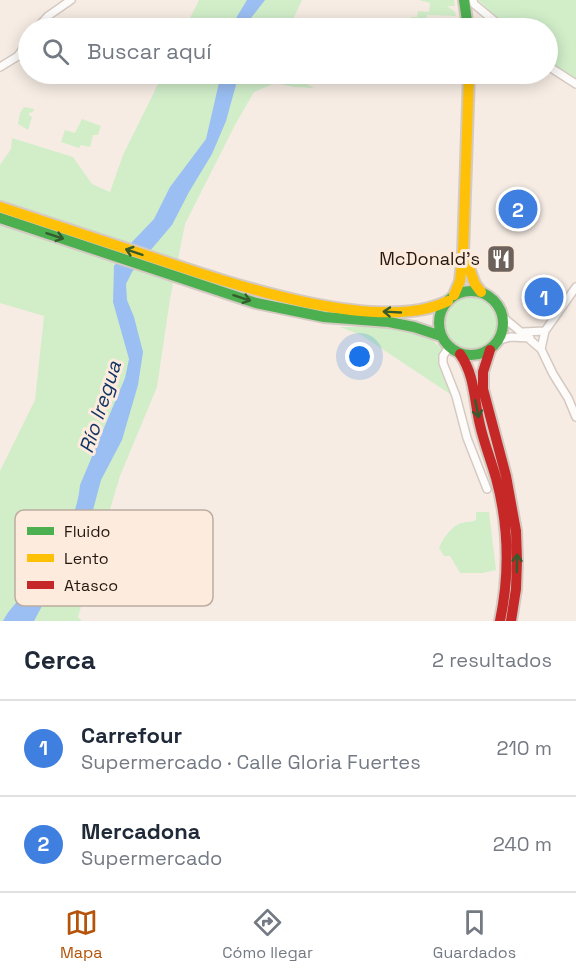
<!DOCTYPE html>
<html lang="es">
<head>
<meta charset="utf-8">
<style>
  :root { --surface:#fff; --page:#f2f2f3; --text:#1f2937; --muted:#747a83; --line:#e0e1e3; --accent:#b45309 }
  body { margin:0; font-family:"Space Grotesk",sans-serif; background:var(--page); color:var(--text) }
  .you { position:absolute; left:360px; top:357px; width:21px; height:21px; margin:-15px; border:4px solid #fff; border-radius:50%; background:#1a73e8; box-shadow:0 0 0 9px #1a73e833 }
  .badge { display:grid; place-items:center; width:39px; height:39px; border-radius:50%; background:var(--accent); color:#fff; font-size:20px; font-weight:700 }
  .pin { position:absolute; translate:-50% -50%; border:3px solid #fff; box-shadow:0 2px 6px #0006 }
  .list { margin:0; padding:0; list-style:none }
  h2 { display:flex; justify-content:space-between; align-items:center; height:78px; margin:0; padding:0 24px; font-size:26px }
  h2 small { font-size:20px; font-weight:400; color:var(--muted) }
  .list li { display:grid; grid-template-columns:39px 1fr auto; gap:18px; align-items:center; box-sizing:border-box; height:96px; padding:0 24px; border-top:2px solid var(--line) }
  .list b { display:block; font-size:22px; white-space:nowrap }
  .list p { margin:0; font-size:20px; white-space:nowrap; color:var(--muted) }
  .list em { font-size:20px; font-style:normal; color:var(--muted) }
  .icon { flex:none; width:33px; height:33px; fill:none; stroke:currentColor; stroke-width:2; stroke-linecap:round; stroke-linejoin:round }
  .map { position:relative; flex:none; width:576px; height:621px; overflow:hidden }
  .search { position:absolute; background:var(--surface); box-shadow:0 3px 15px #0003; left:18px; right:18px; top:18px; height:66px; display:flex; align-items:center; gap:15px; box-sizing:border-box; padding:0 21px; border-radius:33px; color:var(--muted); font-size:22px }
  .sheet { height:270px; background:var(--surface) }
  nav { display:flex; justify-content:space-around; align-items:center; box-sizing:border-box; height:84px; border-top:2px solid var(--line); background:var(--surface); font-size:16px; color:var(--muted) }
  nav a { display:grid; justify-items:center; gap:3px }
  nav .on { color:var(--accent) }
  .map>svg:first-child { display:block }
</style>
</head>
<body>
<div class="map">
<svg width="576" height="621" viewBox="0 0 576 621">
  <rect width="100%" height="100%" fill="#f6ece4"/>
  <path fill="#d1eec9" d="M199,0H302L289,28H185Z
    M419,0H454L455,6H447L455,12L456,16L427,15L426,28L409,26L411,17H417L418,11L429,12L430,3Z
    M478,0H576V80L548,62V28H509Z
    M163,74H287L314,88L294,87L275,83L254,92L235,125L185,224L170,299L157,387L120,476L78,617L82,621H0V471L35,400L44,316L0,303V165L11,149L12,138L73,157L92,184L110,192L123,155Z
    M24,107L34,109L33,112L29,113V115L32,117L28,130L18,124L20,113Z
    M82,119L101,126L98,135H93L90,147L81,145L79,148L61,142L65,130L75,133Z
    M468,296C513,300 501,358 464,348C456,346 450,341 447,334C438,316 451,300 468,296Z
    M340,327H389L425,335L448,353L444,364L453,396L361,335Z
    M476,512H489L496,570L483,573H460L450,556H444L439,548C442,540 453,524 462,523C468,521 470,523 476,520Z"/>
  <path fill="#9bbff3" d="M247,0H265L251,18L242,26V28H230Z
    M221,74H239L226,121L212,154L189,192L172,225L132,272L126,284L127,300L134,317L143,352L138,385L122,440L101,480L93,510L34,621H3C9,609 20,599 29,588C51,559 77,523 80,485L125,378L129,359L113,302L114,266L132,242L154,219L170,187L206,139Z"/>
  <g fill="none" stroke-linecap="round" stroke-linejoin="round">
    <g stroke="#d4cac2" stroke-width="10">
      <path id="street" d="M473,0L474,4L503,28
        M37,28L48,16L71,0
        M548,66L576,84
        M0,67L18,56L28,41
        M503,317L541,349L553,374L568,398L576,417
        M545,331L576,287
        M523,332L545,331L541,349
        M499,340L511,337L530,338
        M449,347L443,356V363L456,396L467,438L487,489"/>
    </g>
    <g stroke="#d4cac2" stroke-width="14">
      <path id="fast" d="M464,0L468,28
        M0,218L256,303L324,317L389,322L414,327L441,336
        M439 323a32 32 0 1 1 64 0a32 32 0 1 1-64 0Z"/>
    </g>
    <g stroke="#d4cac2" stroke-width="14">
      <path id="slow" d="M0,207C43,221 87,236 130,250C206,275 374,338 448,301
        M465,257L475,284L481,292
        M454,295L460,281L463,253L469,74"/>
    </g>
    <g stroke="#d4cac2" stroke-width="14">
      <path id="jam" d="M490,350L483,372V389L506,476L516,531L517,560L516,589L511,621
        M460,354C475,375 474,401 480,425C484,443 491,460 496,478C509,526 510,573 500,621"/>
    </g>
    <use href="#street" stroke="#fefcfb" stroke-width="7"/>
    <use href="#fast" stroke="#4caf50" stroke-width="10"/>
    <use href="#slow" stroke="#ffc107" stroke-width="10"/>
    <use href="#jam" stroke="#c62828" stroke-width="10"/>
  </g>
  <defs><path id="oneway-shaft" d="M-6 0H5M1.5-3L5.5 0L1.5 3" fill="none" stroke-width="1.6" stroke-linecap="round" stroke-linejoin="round" transform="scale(1.5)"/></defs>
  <g stroke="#355c2d">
    <use href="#oneway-shaft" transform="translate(55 236) rotate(18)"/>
    <use href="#oneway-shaft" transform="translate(134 252) rotate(-161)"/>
    <use href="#oneway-shaft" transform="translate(242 298) rotate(18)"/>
    <use href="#oneway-shaft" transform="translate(392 312) rotate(-177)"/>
    <use href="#oneway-shaft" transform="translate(477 409) rotate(78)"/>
    <use href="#oneway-shaft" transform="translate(517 563) rotate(-89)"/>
  </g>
  <defs>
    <g id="restaurant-square" transform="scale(1.5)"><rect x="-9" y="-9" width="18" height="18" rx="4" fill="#6d625b" stroke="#fdebdd"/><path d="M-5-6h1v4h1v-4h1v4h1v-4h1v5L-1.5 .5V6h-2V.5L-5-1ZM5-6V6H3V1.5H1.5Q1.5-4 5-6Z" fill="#fff"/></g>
  </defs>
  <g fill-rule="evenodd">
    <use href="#restaurant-square" x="501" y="259"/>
  </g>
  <g text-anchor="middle" stroke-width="6" stroke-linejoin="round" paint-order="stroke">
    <g font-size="18" fill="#231811" stroke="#fdebdd" text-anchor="end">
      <text x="480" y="265">McDonald's</text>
    </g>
    <g font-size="20" font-style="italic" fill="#113565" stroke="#fdebdd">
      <text transform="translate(100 407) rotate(-72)" y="7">Río Iregua</text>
    </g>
  </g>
  <rect x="15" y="510" width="198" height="96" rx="9" fill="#fdebdd" stroke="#bcaca0" stroke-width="1.5"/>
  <rect x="27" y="527" width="27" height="8" fill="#4caf50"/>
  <rect x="27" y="554" width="27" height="8" fill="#ffc107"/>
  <rect x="27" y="581" width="27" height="8" fill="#c62828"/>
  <g font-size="16" fill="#231811">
    <text x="64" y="537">Fluido</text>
    <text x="64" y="564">Lento</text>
    <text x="64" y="591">Atasco</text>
  </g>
</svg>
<div class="you"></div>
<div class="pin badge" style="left:544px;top:297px;background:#3f7fe0">1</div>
<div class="pin badge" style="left:518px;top:209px;background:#3f7fe0">2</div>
<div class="search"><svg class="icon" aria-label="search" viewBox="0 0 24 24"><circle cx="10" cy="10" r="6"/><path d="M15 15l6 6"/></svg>Buscar aquí</div>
</div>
<section class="sheet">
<h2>Cerca<small>2 resultados</small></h2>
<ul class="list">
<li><span class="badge" style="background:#3f7fe0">1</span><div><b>Carrefour</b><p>Supermercado · Calle Gloria Fuertes</p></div><em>210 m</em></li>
<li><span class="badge" style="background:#3f7fe0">2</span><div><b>Mercadona</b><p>Supermercado</p></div><em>240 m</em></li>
</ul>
</section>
<nav>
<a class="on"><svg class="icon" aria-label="map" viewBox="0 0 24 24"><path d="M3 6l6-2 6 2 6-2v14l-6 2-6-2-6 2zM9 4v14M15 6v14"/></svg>Mapa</a>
<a><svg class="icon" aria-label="directions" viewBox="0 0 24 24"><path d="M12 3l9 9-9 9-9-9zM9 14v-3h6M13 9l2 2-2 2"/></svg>Cómo llegar</a>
<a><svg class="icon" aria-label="saved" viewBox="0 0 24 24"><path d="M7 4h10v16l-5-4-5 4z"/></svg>Guardados</a>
</nav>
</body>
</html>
